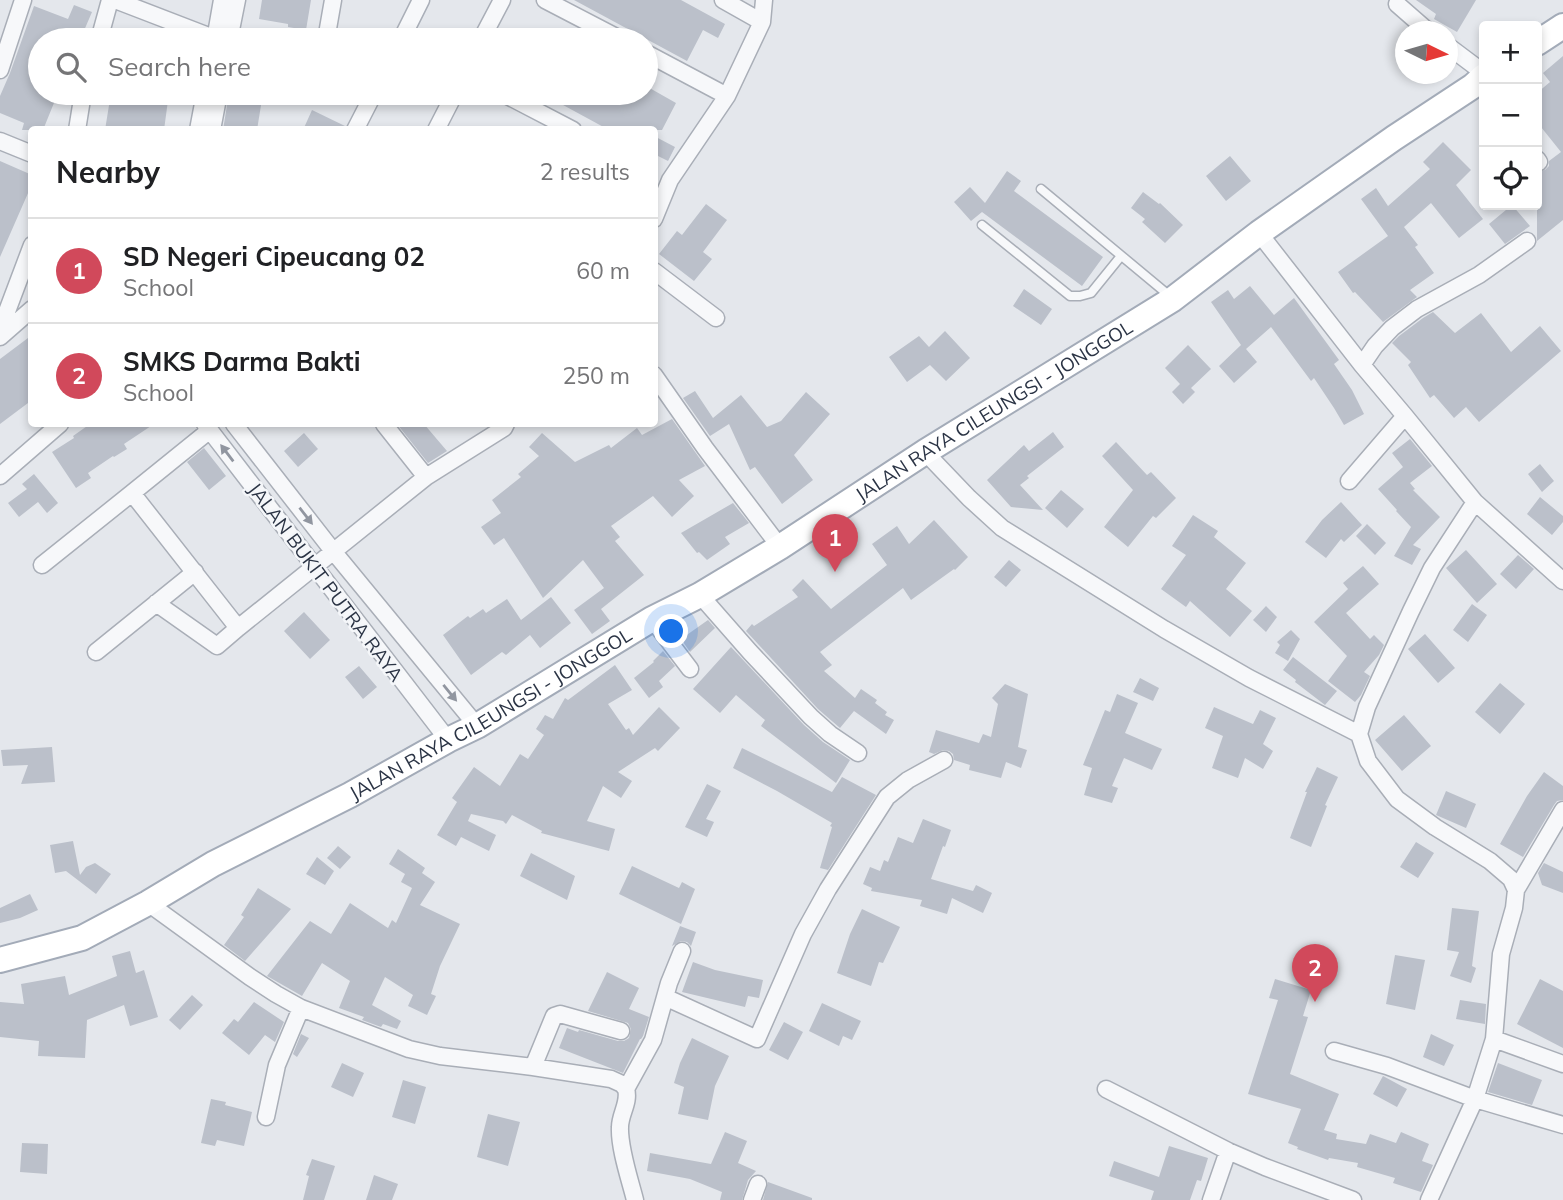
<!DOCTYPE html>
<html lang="en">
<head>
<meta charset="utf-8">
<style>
  :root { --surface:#fff; --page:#f6f6f6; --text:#202124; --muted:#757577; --line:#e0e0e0; --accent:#d1495b }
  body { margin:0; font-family:Mulish,sans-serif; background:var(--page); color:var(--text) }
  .controls { position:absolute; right:21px; top:21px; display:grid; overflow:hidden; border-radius:7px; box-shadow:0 4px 10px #0003 }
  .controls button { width:63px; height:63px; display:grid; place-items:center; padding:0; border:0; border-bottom:2px solid var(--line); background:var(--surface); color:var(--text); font:35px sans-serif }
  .compass { position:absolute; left:1395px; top:21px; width:63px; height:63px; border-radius:50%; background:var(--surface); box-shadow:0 4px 10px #0003; rotate:95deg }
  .you { position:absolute; left:672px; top:632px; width:24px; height:24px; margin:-18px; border:5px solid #fff; border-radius:50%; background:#1a73e8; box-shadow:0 0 0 10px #1a73e833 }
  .badge { display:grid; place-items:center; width:46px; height:46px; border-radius:50%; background:var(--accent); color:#fff; font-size:23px; font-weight:700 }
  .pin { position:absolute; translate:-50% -58px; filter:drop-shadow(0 2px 4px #0008) }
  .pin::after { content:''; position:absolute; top:37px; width:24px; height:21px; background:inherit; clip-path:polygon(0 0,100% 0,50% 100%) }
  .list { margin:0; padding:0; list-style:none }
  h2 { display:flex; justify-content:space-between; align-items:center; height:91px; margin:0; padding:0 28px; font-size:30px }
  h2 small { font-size:23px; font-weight:400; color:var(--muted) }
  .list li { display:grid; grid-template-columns:46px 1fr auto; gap:21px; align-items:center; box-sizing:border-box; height:105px; padding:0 28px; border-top:2px solid var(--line) }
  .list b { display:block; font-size:26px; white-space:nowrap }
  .list p { margin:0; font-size:23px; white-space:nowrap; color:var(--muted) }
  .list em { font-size:23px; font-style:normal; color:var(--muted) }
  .icon { flex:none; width:38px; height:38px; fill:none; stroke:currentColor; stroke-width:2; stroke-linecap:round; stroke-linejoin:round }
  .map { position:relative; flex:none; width:1563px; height:1200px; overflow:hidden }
  .search { position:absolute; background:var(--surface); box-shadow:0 4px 10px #0003; left:28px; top:28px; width:630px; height:77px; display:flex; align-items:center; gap:18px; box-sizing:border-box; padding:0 24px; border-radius:38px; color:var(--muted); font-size:26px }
  .panel { position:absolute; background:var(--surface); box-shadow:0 4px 10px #0003; left:28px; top:126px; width:630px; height:301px; border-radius:7px }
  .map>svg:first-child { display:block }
</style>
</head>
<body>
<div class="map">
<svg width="1563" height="1200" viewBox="0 0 1563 1200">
  <rect width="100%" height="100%" fill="#e4e7ec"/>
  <path fill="#bbc0ca" d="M262,0H311L306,30L288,27V24L259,19Z
    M574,0H681L725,24L718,38L703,30L687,61Z
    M1416,0H1476L1457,32L1434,19L1436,14Z
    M74,5L92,12L80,40H40V93H58L43,130H22L24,123L0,113V96L10,73L34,6L68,19Z
    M1563,56V220L1537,241V172L1545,170L1549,166V161L1561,152L1537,122V93L1550,82L1543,73Z
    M646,86L676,103L662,130H609L541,93H646Z
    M111,93H169L164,130H105Z
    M229,93H263L257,130H223Z
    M312,110L345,126V130H303Z
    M654,136L675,147L668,161L654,154Z
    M1443,142L1471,170L1456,185L1483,219L1459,238L1431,203L1404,227L1418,245L1415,247L1434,273L1410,290L1417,297L1383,322L1355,292L1353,293L1338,272L1388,236L1361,199L1376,188L1388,206L1430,169L1423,162Z
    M1230,156L1251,181L1226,201L1206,176Z
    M0,161L32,175V184L0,257Z
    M1007,171L1021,181L1014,191L1103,257L1082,286L982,212L971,221L954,202L970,187L985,203Z
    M1143,192L1159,204L1160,203L1183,225L1165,243L1142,222L1145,219L1131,208Z
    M706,204L727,220L703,252L712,259L694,281L659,254L677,231L682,235Z
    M1512,205L1530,226L1505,244L1489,224Z
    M1250,286L1274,315L1294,298L1339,360L1334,364L1352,390L1364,414L1344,425L1334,408L1314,378L1311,381L1271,327L1246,349L1257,362L1234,383L1219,366L1241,345L1211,302L1228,290L1234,299Z
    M1024,289L1052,309L1041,325L1013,306Z
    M1433,312L1455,333L1481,313L1511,352L1540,326L1561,351L1479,422L1466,407L1454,418L1434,395L1430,398L1408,365L1411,362L1392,343L1399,336L1423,318Z
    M945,331L970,358L946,381L930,365L907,382L889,357L919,336L929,347Z
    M32,335V400L0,424V359Z
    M1188,345L1211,369L1191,388L1195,392L1183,404L1172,392L1180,384L1165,368Z
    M695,391L713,418L741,395L767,427L781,421L806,392L830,414L794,455L813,480L782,504L755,467L750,470L729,424L710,436L683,398Z
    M672,419L705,466L679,480L694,496L672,517L653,496L611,526L620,537L615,541L644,575L601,609L610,621L592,634L574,610L604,588L583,560L543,598L504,538L494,545L481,527L501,513L492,500L521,477L518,474L539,456L529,447L542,433L575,462L609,445L611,448L637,428L642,435Z
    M90,424H154L124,444L127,449L114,457L113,456L88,473L91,478L76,488L52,452L74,438L73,436Z
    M397,424H424L447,451L428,463Z
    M1053,432L1064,447L1027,476L1029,478L1020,485L1043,510L1011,507L987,480L1024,445L1029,451Z
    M304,433L318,449L298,467L284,451Z
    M1410,439L1432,466L1410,483L1415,489L1413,490L1440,517L1413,545L1421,549L1412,565L1394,556L1411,527L1396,511L1397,510L1378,489L1403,467L1392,453Z
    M1116,442L1147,475L1151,472L1176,498L1156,518L1153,516L1128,547L1104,527L1133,490L1102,456Z
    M204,448L226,476L209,490L187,462Z
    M1540,464L1554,481L1542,492L1528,474Z
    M34,474L58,503L47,513L38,502L19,517L8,503L27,489L22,484Z
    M1061,490L1084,509L1067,528L1045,508Z
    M1540,497L1563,516V522L1552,535L1527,514Z
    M1341,502L1362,525L1344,542L1341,539L1326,558L1305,542L1322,520Z
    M733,503L749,523L725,537L730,544L707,560L699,552L697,553L681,533Z
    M1193,515L1218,531L1214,537L1246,563L1226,589L1252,611L1230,637L1190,601L1186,607L1161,589L1186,555L1172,546Z
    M934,520L968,557L955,570L954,569L911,600L903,588L820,652L832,665L824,671L855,698L861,689L877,700L875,703L887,712L885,715L894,720L886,734L854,711L840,728L818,709L746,631L752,624L754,626L798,597L792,590L803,579L831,609L887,565L872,544L897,526L909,544Z
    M1367,524L1386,543L1375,555L1356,536Z
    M1466,550L1497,584L1477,603L1446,568Z
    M1518,555L1534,569L1516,589L1500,574Z
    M1009,560L1021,570L1006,587L994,577Z
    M1363,566L1379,584L1346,613L1370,639L1374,635L1384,645L1379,655L1364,672L1370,676L1361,695L1355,702L1328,681L1347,656L1314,622L1348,589L1343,583Z
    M551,597L571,623L540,648L530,635L506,655L502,652L471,675L443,635L468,616L470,618L483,609L486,613L507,599L521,620Z
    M1472,604L1487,615L1468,642L1453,630Z
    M1266,606L1277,617L1266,632L1253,620Z
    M304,612L330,640L310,659L284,631Z
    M708,620L715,628L690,652L681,639Z
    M1291,630L1300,639L1288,661L1275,653L1280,645L1277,642Z
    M1425,634L1455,668L1438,683L1408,649Z
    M731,647L804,725L823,742L850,760L836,783L761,726L765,720L736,695L720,713L693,689Z
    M663,651L675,666L659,681L663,687L649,698L634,678L654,662L653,661Z
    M1293,657L1337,691L1325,705L1295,682L1296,680L1283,670Z
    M615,665L632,690L608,704L626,730L629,728L633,735L659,707L680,728L658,751L655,748L618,772L632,781L621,798L603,786L587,821L615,829L609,851L541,833L542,831L512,815L506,824L503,821L471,814L468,821L496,835L489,851L461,837L456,846L437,835L457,802L452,798L474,767L500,786L520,754L528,759L544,735L536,729L545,715L553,719L565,698L568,700Z
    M359,666L377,687L363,699L345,677Z
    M1140,678L1159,688L1153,701L1133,692Z
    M1500,683L1525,704L1500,734L1475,712Z
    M1005,684L1028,694L1018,747L1027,750L1021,768L1006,762L1001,778L969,770L970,765L954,760L953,754L949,751L943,750L934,754L929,752L936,730L979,743L983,734L991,737L998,704L992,698Z
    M1117,694L1138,703L1125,733L1162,749L1152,770L1124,758L1112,786L1118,788L1112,803L1084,795L1092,768L1083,765L1105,710L1110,712Z
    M1214,707L1253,724L1260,710L1276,718L1263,744L1273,751L1263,769L1245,758L1238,778L1212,768L1223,736L1205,728Z
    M1404,715L1431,746L1402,771L1375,740Z
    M52,747L55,782L21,784L28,765L3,766L1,750Z
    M742,748L832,792L842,777L876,795L828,870L820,868L832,827L830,826L832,823L777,791L733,768Z
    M1317,767L1338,777L1325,805L1327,806L1311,847L1290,838L1307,792H1305Z
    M1544,772L1563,786V800L1557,801L1554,805L1523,857L1500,844L1527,796Z
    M707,784L721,791L706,819L714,822L707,837L685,827Z
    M1446,791L1476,804L1466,828L1436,815Z
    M923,819L951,830L945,847L943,846L931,879L973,891L976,885L992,893L983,913L952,898L947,914L920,906L922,900L871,891L872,888L863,884L870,867L880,871L884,860L888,862L898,837L913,843Z
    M73,841L80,875L86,867L95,863L111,874L96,894L66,871L55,873L50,845Z
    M1416,842L1434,853L1418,878L1400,867Z
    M338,846L351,857L340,869L327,858Z
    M398,849L425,868L422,873L435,882L420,905L460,924L440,966L431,994L436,996L427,1015L408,1006L413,995L385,977L372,1005L401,1021L397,1029L383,1024L381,1027L362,1020L364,1017L339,1008L350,981L322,963L302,996L267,976L310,921L331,934L350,903L388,928L392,920L396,923L412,888L401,882L405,874L389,864Z
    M531,853L575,876L567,900L520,876Z
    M317,857L334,871L325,885L306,874Z
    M1544,863L1563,872V893L1542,885L1538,873Z
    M632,866L679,888L682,882L695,889L681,924L619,894Z
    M258,888L291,909L245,961L224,945L244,917L241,915Z
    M30,894L38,910L20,918L0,923V908Z
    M1452,908L1479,911L1472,966L1476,968L1471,983L1450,976L1459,952L1447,950Z
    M862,909L900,927L883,963L879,962L871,986L837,973L850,934Z
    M680,926L696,932L691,946L687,942L681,941L672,946Z
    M130,951L136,973L144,970L158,1017L130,1026L124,1005L87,1020L85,1058L38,1056L39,1041L0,1037V1002L24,1004L21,984L65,976L69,995L117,976L112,956Z
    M1395,955L1425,960L1415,1010L1386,1004Z
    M693,962L715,970L763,980L759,998L748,996L745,1007L682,992Z
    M607,972L639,988L629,1009L649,1017L643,1036L641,1039H640L623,1073L559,1048L567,1028L578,1032L579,1030L618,1041H624L629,1038L631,1029L628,1023L588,1011Z
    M1275,979L1311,990L1303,1016L1308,1017L1290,1074L1339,1094L1324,1130L1337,1134L1336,1139L1366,1144L1370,1134L1396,1143L1401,1132L1429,1144L1422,1161L1433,1165L1421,1192L1393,1183L1395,1178L1357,1167L1358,1163L1329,1158L1328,1160L1297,1149L1298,1147L1288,1143L1301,1109L1248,1094L1278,1000L1269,998Z
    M1540,979L1563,991V1048L1517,1024Z
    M192,995L203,1005L180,1030L169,1020Z
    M1460,1000L1486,1004L1485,1024L1456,1019Z
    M254,1002L284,1022L275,1042L265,1035L249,1055L222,1033L234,1019L238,1022Z
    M822,1003L861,1021L852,1040L843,1036L839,1046L809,1031Z
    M784,1022L803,1032L788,1060L769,1050Z
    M301,1034L309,1038L297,1057L293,1054Z
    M1431,1034L1454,1045L1444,1066L1423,1057Z
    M692,1038L729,1056L715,1086L708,1120L678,1114L684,1087L674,1083L680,1063Z
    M342,1063L364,1073L353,1097L331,1087Z
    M1498,1063L1542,1080L1532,1105L1488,1092Z
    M1383,1076L1407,1089L1397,1107L1373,1094Z
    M403,1080L426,1087L415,1124L392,1117Z
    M211,1099L226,1102L225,1105L252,1112L244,1146L217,1140L215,1146L201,1143Z
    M488,1114L520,1122L508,1166L477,1157Z
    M725,1132L747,1141L738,1163L756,1171L748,1180L742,1200H720L722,1192L690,1179L647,1171L650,1153L711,1164Z
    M22,1143L48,1144L47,1174L20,1172Z
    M1169,1146L1208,1158L1201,1181L1197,1180L1190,1200H1151L1154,1191L1109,1176L1114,1161L1159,1177Z
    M312,1159L335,1166L324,1200H303L309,1176L306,1175Z
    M374,1175L398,1184L392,1200H366Z
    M768,1182L812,1198V1200H763Z"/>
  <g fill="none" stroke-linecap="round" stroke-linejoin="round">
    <g stroke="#a9aeb7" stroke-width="11">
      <path id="lane" d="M1041,189L1171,297
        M982,225L1070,296H1080L1091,293L1121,256"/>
    </g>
    <g stroke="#a9aeb7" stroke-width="19">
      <path id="street" d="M115,0L219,40
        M545,0L622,40
        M723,0L762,22
        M1397,4L1429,32
        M99,40L110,0
        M215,40L222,0
        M229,40L237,0
        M326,40L333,0
        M401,40L421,0
        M481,40L502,0
        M1448,46L1484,73
        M646,53L727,96
        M0,70L23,0
        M502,93L573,130
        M77,130L83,93
        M198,130L205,93
        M212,130L219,93
        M355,130L374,93
        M436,130L455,93
        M0,141L32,154
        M1537,159L1539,162
        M654,219L670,180L727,96L762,22L764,0
        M1259,233L1362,365L1405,416L1475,502L1563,581
        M654,271L716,318
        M0,330L32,245
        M0,337L32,309
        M1362,365L1375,346L1392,328L1417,309L1479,275L1527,241
        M654,375L705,448L780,547
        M205,424L448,740
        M234,424L333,551L477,726
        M210,430L132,493L238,628L426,477L384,424
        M925,452L969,498L1002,528L1164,629L1249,678L1359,734
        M0,476L60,424
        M426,477L504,428L506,424
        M1349,481L1405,416
        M42,565L132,493
        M700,595L750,652L811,717L830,734L858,753
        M156,603L217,646L238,628
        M652,619L690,669
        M96,652L195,572
        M1516,890L1563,810
        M148,903L250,977L276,994L301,1008L409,1049L440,1056L533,1067L611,1079L622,1084L626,1089
        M667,998L757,1039L803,934L828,889L887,797L908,780L944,760
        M1494,1039L1563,1064
        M1334,1051L1387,1066L1475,1099L1563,1125
        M533,1067L554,1016L560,1014L621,1031
        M1106,1089L1228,1151
        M266,1117L277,1065L301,1008
        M635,1200C630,1180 619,1148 620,1127C620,1114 630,1102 626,1089L653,1040L669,983L682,951
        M752,1200L758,1184
        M1211,1200L1228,1151L1265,1167L1353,1200
        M1429,1200L1475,1099L1494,1039L1501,954L1514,908L1516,890L1511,879L1490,861L1435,827L1397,799L1368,761L1359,734L1367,707L1411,611L1432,568L1475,502"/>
    </g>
    <g stroke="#a3abb8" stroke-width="28">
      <g id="primary">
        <path d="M1537,43L1563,26"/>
        <path id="s1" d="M0,960L82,938L148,903L213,864L350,795L448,740L477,726L652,619L700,595L780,547L925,452L1173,299L1259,233L1394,138L1473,86L1484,76"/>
      </g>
    </g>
    <use href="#lane" stroke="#f7f8fa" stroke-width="8"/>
    <use href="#street" stroke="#f7f8fa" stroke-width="16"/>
    <use href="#primary" stroke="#fff" stroke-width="24"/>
  </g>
  <defs><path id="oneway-solid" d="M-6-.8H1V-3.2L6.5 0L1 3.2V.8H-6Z" transform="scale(1.75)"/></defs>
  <g fill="#9196a0">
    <use href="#oneway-solid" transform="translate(227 453) rotate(-127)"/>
    <use href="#oneway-solid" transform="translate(306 516) rotate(52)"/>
    <use href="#oneway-solid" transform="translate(450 693) rotate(51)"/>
  </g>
  <g text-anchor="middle" stroke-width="5" stroke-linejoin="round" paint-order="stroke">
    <g font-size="19" fill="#2b3445" stroke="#f4f6f9">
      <text dy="7" stroke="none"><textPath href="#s1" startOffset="1139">JALAN RAYA CILEUNGSI - JONGGOL</textPath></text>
      <text transform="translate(326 582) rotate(53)" y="7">JALAN BUKIT PUTRA RAYA</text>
      <text dy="7" stroke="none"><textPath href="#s1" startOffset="551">JALAN RAYA CILEUNGSI - JONGGOL</textPath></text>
    </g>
  </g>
</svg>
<div class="controls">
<button>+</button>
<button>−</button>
<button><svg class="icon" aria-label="locate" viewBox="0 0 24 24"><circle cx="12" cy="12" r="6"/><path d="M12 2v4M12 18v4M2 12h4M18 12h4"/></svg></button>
</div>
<svg class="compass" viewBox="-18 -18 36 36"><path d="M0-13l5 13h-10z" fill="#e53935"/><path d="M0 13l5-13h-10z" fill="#757577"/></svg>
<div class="you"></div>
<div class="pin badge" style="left:835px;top:572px">1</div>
<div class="pin badge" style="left:1315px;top:1002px">2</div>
<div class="search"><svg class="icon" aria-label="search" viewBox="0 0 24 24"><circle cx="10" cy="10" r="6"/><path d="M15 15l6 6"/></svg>Search here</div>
<section class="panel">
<h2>Nearby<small>2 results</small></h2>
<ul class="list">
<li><span class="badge">1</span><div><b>SD Negeri Cipeucang 02</b><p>School</p></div><em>60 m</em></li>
<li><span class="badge">2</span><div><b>SMKS Darma Bakti</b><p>School</p></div><em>250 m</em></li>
</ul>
</section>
</div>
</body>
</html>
